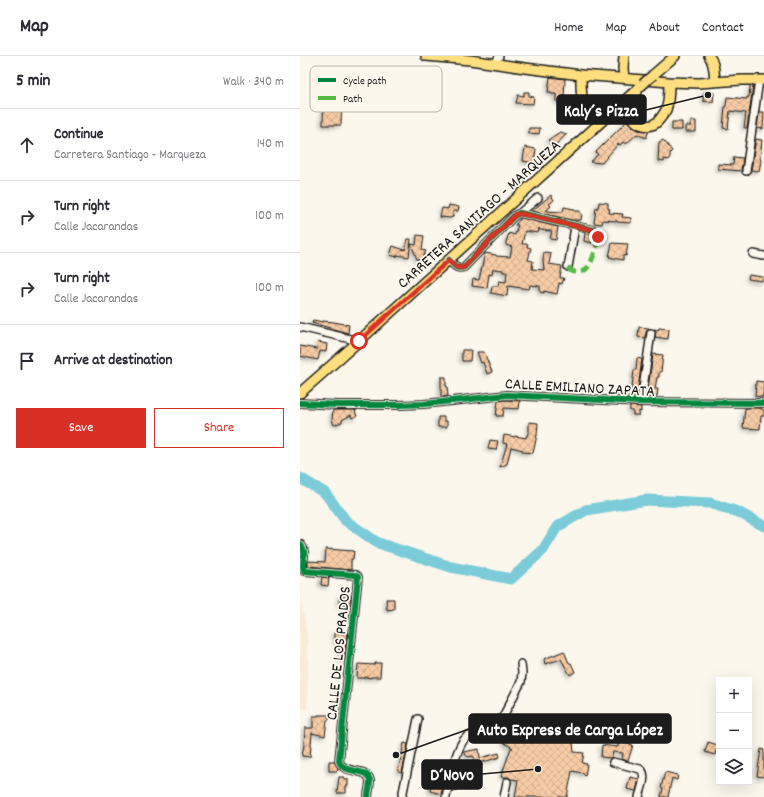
<!DOCTYPE html>
<html lang="en">
<head>
<meta charset="utf-8">
<style>
  :root { --surface:#fff; --page:#f2f2f3; --text:#2b2b33; --muted:#7c7c81; --line:#e1e1e2; --accent:#d93025 }
  body { margin:0; font-family:Dekko,sans-serif; background:var(--page); color:var(--text) }
  .controls { position:absolute; right:12px; bottom:12px; display:grid; overflow:hidden; border-radius:0px; box-shadow:0 4px 16px #0002 }
  .controls button { width:36px; height:36px; display:grid; place-items:center; padding:0; border:0; border-bottom:1px solid var(--line); background:var(--surface); color:var(--text); font:20px sans-serif }
  .stop { position:absolute; width:12px; height:12px; margin:-9px; border:3px solid #d93025; border-radius:50%; background:#fff }
  .stop.end { background:#d93025; border-color:#fff; box-shadow:0 1px 4px #0008 }
  .list { margin:0; padding:0; list-style:none }
  h2 { display:flex; justify-content:space-between; align-items:center; height:52px; margin:0; padding:0 16px; font-size:17px }
  h2 small { font-size:13px; font-weight:400; color:var(--muted) }
  .list li { display:grid; grid-template-columns:26px 1fr auto; gap:12px; align-items:center; box-sizing:border-box; height:72px; padding:0 16px; border-top:1px solid var(--line) }
  .list b { display:block; font-size:15px; white-space:nowrap }
  .list p { margin:0; font-size:13px; white-space:nowrap; color:var(--muted) }
  .list em { font-size:13px; font-style:normal; color:var(--muted) }
  .actions { display:flex; gap:8px; padding:12px 16px }
  .actions a { flex:1; padding:9px 0; border:1px solid var(--accent); border-radius:0px; text-align:center; font-size:14px; color:var(--accent) }
  .actions .main { background:var(--accent); color:#fff }
  .icon { flex:none; width:22px; height:22px; fill:none; stroke:currentColor; stroke-width:2; stroke-linecap:round; stroke-linejoin:round }
  .map { position:relative; flex:none; width:464px; height:741px; overflow:hidden }
  header { display:flex; align-items:center; gap:24px; box-sizing:border-box; height:56px; padding:0 20px; background:var(--surface); border-bottom:1px solid var(--line) }
  header strong { font-size:19px }
  nav { display:flex; gap:22px; margin-inline-start:auto; font-size:14px }
  main { display:flex }
  aside { flex:1; background:var(--surface) }
  .map>svg:first-child { display:block }
</style>
</head>
<body>
<header>
<strong>Map</strong>
<nav><a>Home</a><a>Map</a><a>About</a><a>Contact</a></nav>
</header>
<main>
<aside>
<h2>5 min<small>Walk · 340 m</small></h2>
<ul class="list">
<li><svg class="icon" aria-label="ahead" viewBox="0 0 24 24"><path d="M12 20V5M6 11l6-6 6 6"/></svg><div><b>Continue</b><p>Carretera Santiago - Marqueza</p></div><em>140 m</em></li>
<li><svg class="icon" aria-label="right" viewBox="0 0 24 24"><path d="M7 20v-9h11M14 6l5 5-5 5"/></svg><div><b>Turn right</b><p>Calle Jacarandas</p></div><em>100 m</em></li>
<li><svg class="icon" aria-label="right" viewBox="0 0 24 24"><path d="M7 20v-9h11M14 6l5 5-5 5"/></svg><div><b>Turn right</b><p>Calle Jacarandas</p></div><em>100 m</em></li>
<li><svg class="icon" aria-label="arrive" viewBox="0 0 24 24"><path d="M6 21V4h12l-3 4 3 4H6"/></svg><div><b>Arrive at destination</b></div></li>
</ul>
<div class="actions"><a class="main">Save</a><a>Share</a></div>
</aside>
<div class="map">
<svg width="464" height="741" viewBox="0 0 464 741">
  <defs>
    <pattern id="building-cross-hatch" width="8" height="8" patternUnits="userSpaceOnUse"><rect width="8" height="8" fill="#f6cba5"/><path d="M0 0l8 8M0 8l8-8" fill="none" stroke="#d2ae8d"/></pattern>
    <filter id="shadow"><feDropShadow dx="-2" dy="2" stdDeviation="2" flood-color="#0004"/></filter>
  </defs>
  <rect width="100%" height="100%" fill="#fbf7ec"/>
  <filter id="ink" filterUnits="userSpaceOnUse"><feTurbulence type="fractalNoise" baseFrequency=".025" numOctaves="2"/><feDisplacementMap in="SourceGraphic" scale="8" xChannelSelector="R" yChannelSelector="G"/><feConvolveMatrix kernelMatrix="1 2 1 2 8 2 1 2 1" color-interpolation-filters="sRGB"/></filter>
  <g filter="url(#ink)">
    <path fill="#faead7" d="M0,526L1,543L7,581L8,610L7,653L0,652Z"/>
    <g fill="none" stroke-linecap="round" stroke-linejoin="round">
      <path stroke="#7ccbd8" stroke-width="11" d="M0,422L25,437L46,465L78,487L151,511L211,523L243,494L257,471L286,454L347,444L410,447L438,456L464,470"/>
    </g>
    <path fill="url(#building-cross-hatch)" stroke="#1c1c1c" filter="url(#shadow)" d="M250,21L265,23L264,41L267,42V44H269V52H261V46L256,45V38H251V36H248Z
      M450,30H453L447,72H444L446,57L430,55L428,73L423,72L425,50H426L427,41L447,43V41H449Z
      M24,34L42,35L41,69H23Z
      M224,36H229V40L234,41L233,48L216,47L218,39L224,40Z
      M404,36L414,37L413,46L403,45Z
      M459,56H464L463,73L457,72Z
      M327,65L333,71L338,74L349,75L346,82L337,78L326,88L323,86L320,89L318,88L302,107L290,106L295,102V101L298,99L296,96Z
      M391,65H396V76H385V70H391Z
      M372,66H382V74H372Z
      M229,72H240L239,78L229,77Z
      M260,76L267,78L254,90L248,84Z
      M456,83L462,84L460,102L461,105L459,115L451,114Z
      M363,84L366,87L372,95L370,97V101L368,104L364,103V106L358,105L359,86Z
      M225,91L236,93L234,107L223,105Z
      M434,101L443,102L441,115L418,113V108L433,109Z
      M251,139L254,144L249,148L251,150L246,155L263,156L264,151L274,153V155H280V157L282,158L281,164H272L232,155Z
      M299,146L308,147V153H310L309,157L323,158L322,161L331,162V167L317,166V165L303,164L302,168L294,167L296,152H298Z
      M149,149L159,151L158,155H153V161L150,162L140,161L142,152L148,153Z
      M221,162L258,171L256,184L250,183L252,175L240,174L239,172L238,177L225,175L222,188H228L227,191L231,192L228,204L233,205L232,213L244,214L243,204L244,196L251,197L249,208L262,210L260,222H264L262,228L259,227L257,238L244,235V237L240,236V230L230,229L229,233L208,230L207,240L191,237L192,230H198L199,225L206,226L207,216H203V214L193,213L192,219L189,218L187,232L172,230L173,223L179,224L185,197L196,199V200L210,201L212,191L206,189V186L209,177L215,179L218,169H215Z
      M285,177L291,179L293,180L292,187L284,185Z
      M117,179L124,180L122,194L126,195L122,203L119,204L117,203L111,188L116,189Z
      M108,183H111L109,201L97,199V201L90,199L93,190L105,194Z
      M312,187L328,188L326,200L323,199V204L309,201Z
      M449,219L463,221L462,225L448,223Z
      M13,264L23,266V265L34,266L49,269L48,277L12,267Z
      M339,271L349,272L346,276L345,282L338,281Z
      M359,272L369,273L368,283L355,281L356,276L354,273L358,274Z
      M18,286L27,288L26,296L20,295L18,304L0,300V290L17,293Z
      M162,294H171L170,305H162Z
      M177,296H184L192,316L187,318L183,306L181,307Z
      M353,298L363,299L361,316H359V321H357L355,333H358L357,340L347,339Z
      M337,302L342,303L337,341L331,340L334,314H336Z
      M141,321H146V330H147L148,340L141,341Z
      M456,325L464,326L463,341L455,340Z
      M207,344L220,345L219,353L204,352L203,360H196L198,345Z
      M330,350L341,351V356L339,355V359H333V355H330Z
      M445,352H459L464,354V360H461L460,373L443,372Z
      M33,354H57L55,355L57,360L52,362L51,359L42,364V366L34,369L32,363Z
      M138,361H144V365H147V371H138Z
      M229,366L238,367L237,379L233,397L223,396V394L211,391L207,408L200,411L207,388L203,387L204,379L215,381V380L226,382L228,377H229Z
      M190,384L198,385L196,394L188,393Z
      M26,493L54,495L53,503H51V514L8,510V505L25,506Z
      M22,521L29,522L28,530L21,529Z
      M40,540H51L50,548H39Z
      M86,543H94V553L87,554Z
      M34,577H47L44,605H41V594H39V590H37V583H34Z
      M264,595L269,607H271L275,616L270,619L261,603L245,608L244,603Z
      M75,607H81L80,621H71V622L65,621V622H57L58,608L75,609Z
      M18,659H29V664H27L25,680L12,677L10,701L2,700L4,689L5,672H13V660H18Z
      M248,668L272,677L274,696L284,697L282,707L287,708L285,720L282,717L272,715L267,741H215L218,724L211,723L208,721H201L211,692H213L203,686L211,681L216,685L229,680L233,687Z
      M321,671H328L324,687L333,689L328,705L322,703L323,697L313,696L312,701L310,702L301,701L302,689L318,691Z
      M408,686L418,689L415,699L405,696Z
      M104,687L108,688L102,717L98,716Z
      M179,693L180,702L199,697L200,701L180,707L181,711L173,700L168,701L163,696Z
      M461,693L464,694V721L457,720Z
      M29,705H34L38,712L37,715H29Z
      M365,716L378,719L377,724L372,722L368,741H361L363,733L361,732Z
      M39,721H44V723H48V730H46V737H37Z
      M330,721L339,723L336,735L327,733Z
      M136,725L142,726L141,728L143,729L141,738L130,735L132,726L136,727Z"/>
    <g fill="none" stroke-linecap="round" stroke-linejoin="round">
      <g stroke="#1c1c1c" stroke-width="10">
        <path id="minor" d="M196,7L199,0
          M446,115L459,24
          M220,157L238,142
          M453,198L464,200
          M149,204C153,208 157,214 164,211L214,160L220,157L293,174L298,178V185
          M268,211L275,171
          M0,271L59,285
          M341,346L351,277
          M0,347L38,349H100L124,348L207,339L341,346L464,347
          M0,488C9,497 0,506 4,515L55,519L58,521L39,705C44,720 68,710 70,725C70,730 68,736 68,741
          M313,706L340,713C348,718 341,733 339,741
          M153,731L160,709
          M102,741L118,663
          M146,741C149,728 156,688 167,681C176,676 188,678 197,672L221,626L222,617L221,608
          M204,741L207,726"/>
      </g>
      <g stroke="#1c1c1c" stroke-width="12">
        <path id="major" d="M126,0L170,4L225,12L281,19L369,26L399,27L441,24H464
          M409,0C415,8 414,17 415,26
          M281,19C281,45 280,53 308,60
          M353,19L375,0
          M324,22L323,12L324,0
          M337,36C333,43 330,50 331,57C333,68 347,73 356,67C360,64 363,59 366,54C369,46 369,35 369,26
          M0,337L59,285L343,28"/>
      </g>
      <use href="#minor" stroke="#fbf7ec" stroke-width="7"/>
      <use href="#major" stroke="#fddf80" stroke-width="9"/>
      <g stroke="#1c1c1c" stroke-width="12" stroke-linecap="butt">
        <path id="major-bridge" d="M343,28L353,19"/>
      </g>
      <use href="#major-bridge" stroke="#fddf80" stroke-width="9"/>
      <path stroke="#58b947" stroke-width="5" stroke-dasharray="10 5" stroke-linecap="butt" d="M268,211L270,214C289,225 294,198 298,185"/>
      <g stroke="#fbf7ec" stroke-width="8">
        <path id="cycleway" d="M149,204C153,208 157,214 164,211L214,160L220,157L293,174L298,178V185
          M0,347L38,349H100L124,348L207,339L341,346L464,347
          M0,488C9,497 0,506 4,515L55,519L58,521L39,705C44,720 68,710 70,725C70,730 68,736 68,741"/>
      </g>
      <use href="#cycleway" stroke="#00873e" stroke-width="6"/>
    </g>
  </g>
  <g fill="none" stroke-linecap="round" stroke-linejoin="round" filter="url(#ink)">
    <path stroke="#d93025" stroke-width="5" d="M59,285L149,204C153,208 157,214 164,211L216,158H222L293,174L298,178V181"/>
  </g>
  <g text-anchor="middle" stroke-width="3.5" stroke-linejoin="round" paint-order="stroke">
    <g font-size="16" fill="#1c1c1c" stroke="#fbf7ec">
      <text transform="translate(178 157) rotate(-42)" y="6">CARRETERA SANTIAGO - MARQUEZA</text>
      <text transform="translate(280 330) rotate(3)" y="6">CALLE EMILIANO ZAPATA</text>
      <text transform="translate(37 597) rotate(-84)" y="6">CALLE DE LOS PRADOS</text>
    </g>
  </g>
  <rect x="10" y="10" width="132" height="46" rx="6" fill="#fbf7ec" stroke="#b8b5ae" stroke-width="1"/>
  <rect x="18" y="22" width="18" height="4" fill="#00873e"/>
  <rect x="18" y="40" width="18" height="4" fill="#58b947"/>
  <g font-size="11" fill="#1c1c1c">
    <text x="43" y="28">Cycle path</text>
    <text x="43" y="46">Path</text>
  </g>
  <path fill="none" stroke="#1c1c1c" stroke-width="1.5" d="M408 39L346 54M96 699L169 673M238 713L182 718"/>
  <g fill="#1c1c1c" stroke="#fbf7ec" stroke-width="1.5">
    <circle cx="408" cy="39" r="4"/>
    <circle cx="96" cy="699" r="4"/>
    <circle cx="238" cy="713" r="4"/>
  </g>
  <g fill="#1c1c1c" stroke="#1c1c1c" stroke-width="1.5">
    <rect x="257" y="39" width="89" height="29" rx="4"/>
    <rect x="169" y="658" width="202" height="29" rx="4"/>
    <rect x="122" y="704" width="60" height="29" rx="4"/>
  </g>
  <g font-size="17" text-anchor="middle" font-weight="bold" fill="#fff">
    <text x="301" y="60">Kaly´s Pizza</text>
    <text x="270" y="679">Auto Express de Carga López</text>
    <text x="152" y="724">D´Novo</text>
  </g>
</svg>
<div class="controls">
<button>+</button>
<button>−</button>
<button><svg class="icon" aria-label="layers" viewBox="0 0 24 24"><path d="M12 4l9 5-9 5-9-5zM3 14l9 5 9-5"/></svg></button>
</div>
<div class="stop" style="left:59px;top:285px"></div>
<div class="stop end" style="left:298px;top:181px"></div>
</div>
</main>
</body>
</html>
